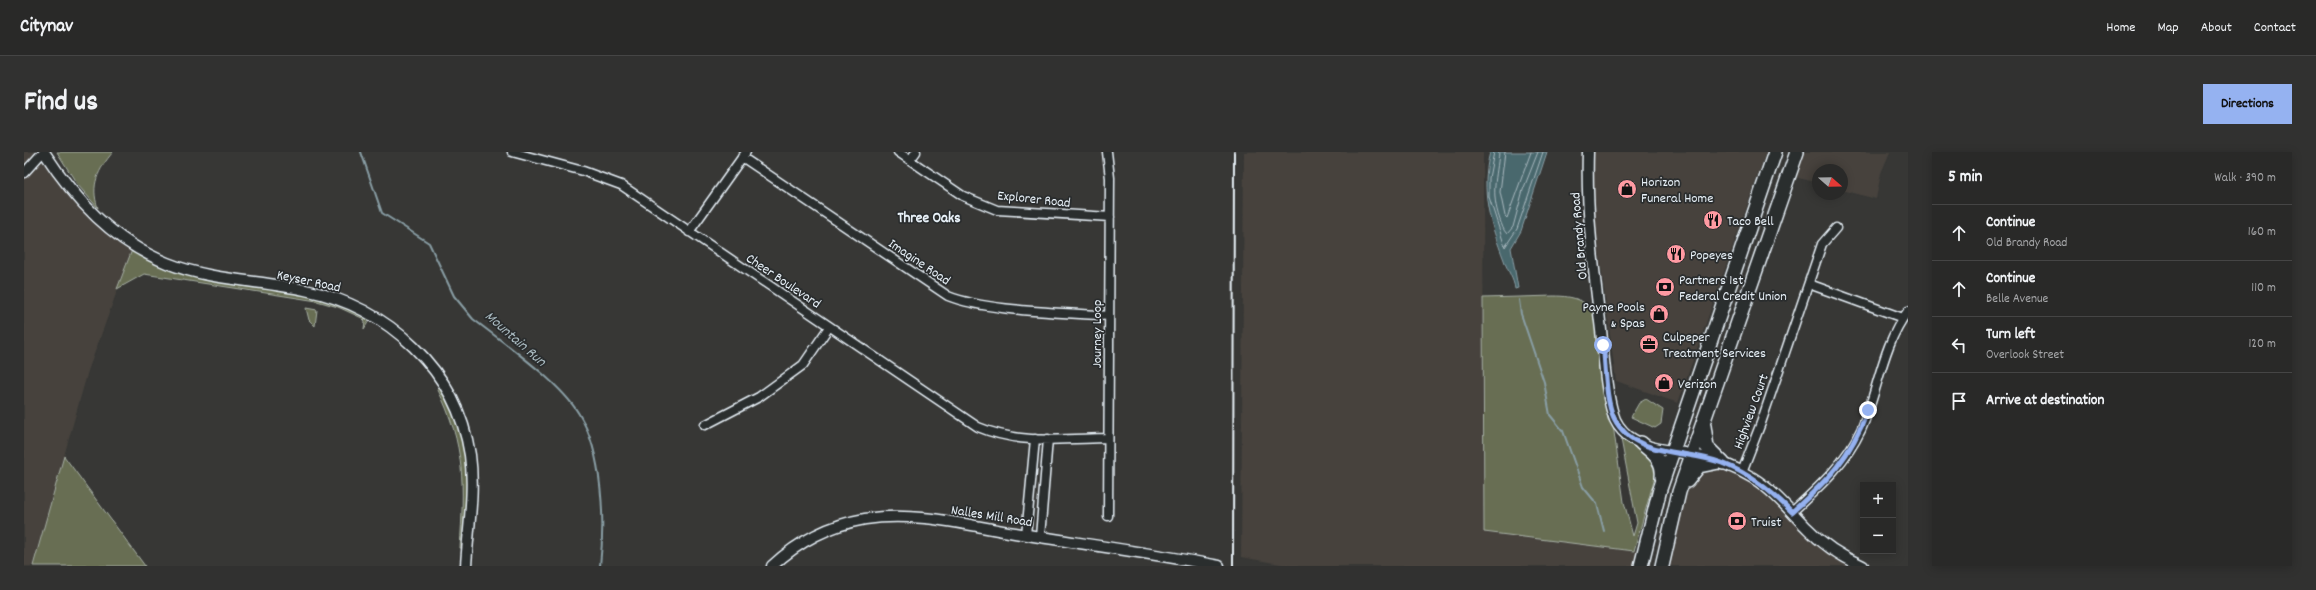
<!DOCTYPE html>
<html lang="en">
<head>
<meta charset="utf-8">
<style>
  :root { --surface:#292928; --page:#313130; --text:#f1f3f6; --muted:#a5a6a8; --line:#454545; --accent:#95b2f1 }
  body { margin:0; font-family:Dekko,sans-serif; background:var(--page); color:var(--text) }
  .controls { position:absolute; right:12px; bottom:12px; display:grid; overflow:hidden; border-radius:0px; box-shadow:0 2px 10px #0003 }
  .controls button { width:36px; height:36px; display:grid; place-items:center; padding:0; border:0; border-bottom:1px solid var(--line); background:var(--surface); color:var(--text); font:20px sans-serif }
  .compass { position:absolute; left:1788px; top:12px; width:36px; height:36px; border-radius:50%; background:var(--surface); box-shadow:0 2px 10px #0003; rotate:110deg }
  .stop { position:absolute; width:12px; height:12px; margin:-9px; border:3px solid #95b2f1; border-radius:50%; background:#fff }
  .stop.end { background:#95b2f1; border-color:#fff; box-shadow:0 1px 4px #0008 }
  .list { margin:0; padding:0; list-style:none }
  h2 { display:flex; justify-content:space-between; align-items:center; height:52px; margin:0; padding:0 16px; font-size:17px }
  h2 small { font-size:13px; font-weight:400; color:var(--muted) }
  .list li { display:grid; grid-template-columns:26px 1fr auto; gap:12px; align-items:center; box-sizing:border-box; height:56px; padding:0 16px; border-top:1px solid var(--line) }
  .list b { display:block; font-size:15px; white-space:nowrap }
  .list p { margin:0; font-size:13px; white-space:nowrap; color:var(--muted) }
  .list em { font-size:13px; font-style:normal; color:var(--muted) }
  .icon { flex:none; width:22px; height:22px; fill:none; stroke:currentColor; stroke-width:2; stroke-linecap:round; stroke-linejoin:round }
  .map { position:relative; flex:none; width:1884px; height:414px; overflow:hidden; border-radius:0px }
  header { display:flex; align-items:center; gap:24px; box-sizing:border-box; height:56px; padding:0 20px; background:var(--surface); border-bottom:1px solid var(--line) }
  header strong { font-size:19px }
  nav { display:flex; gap:22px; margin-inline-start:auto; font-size:14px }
  .intro { display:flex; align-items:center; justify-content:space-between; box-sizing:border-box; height:96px; padding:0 24px }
  h1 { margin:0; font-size:28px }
  .button { padding:10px 18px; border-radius:0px; background:var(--accent); color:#111; font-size:14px; font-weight:700 }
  main { display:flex; gap:24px; padding:0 24px }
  aside { flex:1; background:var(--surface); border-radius:0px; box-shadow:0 2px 10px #0003 }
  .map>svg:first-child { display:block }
</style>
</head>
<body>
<header>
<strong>Citynav</strong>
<nav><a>Home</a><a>Map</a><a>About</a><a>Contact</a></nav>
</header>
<div class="intro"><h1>Find us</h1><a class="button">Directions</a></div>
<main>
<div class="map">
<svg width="1884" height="414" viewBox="0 0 1884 414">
  <rect width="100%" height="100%" fill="#373735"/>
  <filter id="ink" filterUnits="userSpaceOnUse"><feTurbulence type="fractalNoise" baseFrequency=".025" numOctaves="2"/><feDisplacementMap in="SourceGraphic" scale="8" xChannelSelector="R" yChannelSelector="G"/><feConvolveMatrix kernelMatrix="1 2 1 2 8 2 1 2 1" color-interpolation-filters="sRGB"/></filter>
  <g filter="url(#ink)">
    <path fill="#46423d" d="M0,0H14L50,48L78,76L108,98L64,219L9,414H0Z
      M1220,0H1459L1460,379L1613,399L1611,414H1267L1217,405Z
      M1564,0H1742L1654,251L1592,229L1571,68L1557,70Z
      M1780,0H1866L1857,21L1852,47L1818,38V18H1794V31L1771,25Z
      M1668,302L1718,320L1835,414H1638Z"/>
    <path fill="#676e53" stroke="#a8b0a6" d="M33,0H89C74,18 66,33 74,56L53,32Z
      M108,98L176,126L297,145L346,167L340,177L341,169L338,166L314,155L293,149L120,122L93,137Z
      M1530,144C1549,144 1566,148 1572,167L1582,250L1581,251L1584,268L1589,273L1600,350L1609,384L1613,371L1597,287L1623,302L1631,312L1632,321L1610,399L1460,380L1459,146Z
      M282,156L293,158L291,174L285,168Z
      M419,234L437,273L445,313L441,396H436C440,334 442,294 413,236Z
      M1622,247L1639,258L1637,272L1631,276L1607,265L1615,251Z
      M40,304L121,414H9Z"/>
    <path fill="#4a676d" stroke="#899ea5" d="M1466,0H1523L1497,79L1487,96L1494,136L1491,137C1490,127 1483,118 1480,108C1466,71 1456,40 1466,0Z"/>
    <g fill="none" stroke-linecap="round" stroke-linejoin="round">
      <path stroke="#a9bac0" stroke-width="1" d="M1470,0L1465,26V45L1481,95L1493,77L1519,0
        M1475,0C1473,27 1466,39 1476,68C1478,73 1479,78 1483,82L1489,75L1499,38L1514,0
        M1481,0L1476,40L1481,64L1483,66L1507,0"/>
      <path stroke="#899ea5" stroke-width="2" d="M337,0L358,61L405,91L430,144L449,167C481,192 535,229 555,262C579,301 581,370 576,414
        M1495,148L1497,162L1520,230L1526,263L1539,279L1559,335L1573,352L1580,379"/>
      <g stroke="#e8f1f8" stroke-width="11">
        <path id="minor" d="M488,0L559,19L597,33L954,275C997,293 1039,287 1084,286
          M874,0L939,44L973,58L1086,65
          M1083,0L1086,26L1084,364
          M718,5L924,144C965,160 1039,160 1085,164
          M886,8L892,0
          M0,21L19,0
          M665,80L722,0
          M1785,132L1879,166
          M681,273L735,245L779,213L805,175
          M1718,320L1737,271L1798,92L1812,76
          M1768,360C1795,335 1821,312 1837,278C1854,240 1858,193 1884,159
          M1002,383L1011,287
          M1016,385L1024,287"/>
      </g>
      <g stroke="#e8f1f8" stroke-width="13">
        <path id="tertiary" d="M20,0C51,48 89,89 143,111C188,129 235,128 281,138C364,155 433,218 446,303C451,339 444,378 442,414
          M1564,0C1562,60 1570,119 1577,178C1580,205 1581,236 1589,262C1591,270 1597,278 1604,284C1626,300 1646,297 1670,303C1691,307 1711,315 1729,326C1750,339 1765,358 1782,375C1798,392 1818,405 1839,414
          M748,414C774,390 806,373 841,367C891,359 942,373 991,381C1059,392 1127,401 1195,414"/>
      </g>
      <g stroke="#e8f1f8" stroke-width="16">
        <path id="primary" d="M1680,274L1683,295L1699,311
          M1617,291C1629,301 1640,308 1638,325
          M1663,329L1675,314L1695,310
          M1617,414L1636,337L1751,0
          M1638,414L1655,340L1773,0"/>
      </g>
      <use href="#minor" stroke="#2a2d2e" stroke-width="8"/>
      <use href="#tertiary" stroke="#2a2d2e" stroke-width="10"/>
      <use href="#primary" stroke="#2a2d2e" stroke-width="13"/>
      <path stroke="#e8f1f8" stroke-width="2" d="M1209,414L1210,0"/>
    </g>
  </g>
  <g fill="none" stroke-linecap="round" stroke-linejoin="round" filter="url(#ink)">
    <path stroke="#95b2f1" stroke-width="5" d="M1579,193C1582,214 1581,247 1590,266C1610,306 1663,297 1698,311C1726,322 1747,339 1768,360C1805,327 1826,306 1844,258"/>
  </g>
  <defs>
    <g id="shop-disc" transform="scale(1)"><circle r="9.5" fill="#ff9aa2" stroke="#2a2d2e"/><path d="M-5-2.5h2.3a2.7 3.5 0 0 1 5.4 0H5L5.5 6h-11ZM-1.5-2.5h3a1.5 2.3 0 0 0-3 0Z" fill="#111"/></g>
    <g id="restaurant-disc" transform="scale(1)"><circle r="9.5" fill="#ff9aa2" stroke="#2a2d2e"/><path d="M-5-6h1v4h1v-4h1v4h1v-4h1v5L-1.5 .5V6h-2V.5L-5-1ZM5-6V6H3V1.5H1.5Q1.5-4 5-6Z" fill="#111"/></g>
    <g id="bank-disc" transform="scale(1)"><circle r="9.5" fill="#ff9aa2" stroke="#2a2d2e"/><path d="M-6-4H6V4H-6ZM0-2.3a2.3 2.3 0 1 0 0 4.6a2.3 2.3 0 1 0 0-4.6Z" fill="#111"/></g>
    <g id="office-disc" transform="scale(1)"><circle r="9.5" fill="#ff9aa2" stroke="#2a2d2e"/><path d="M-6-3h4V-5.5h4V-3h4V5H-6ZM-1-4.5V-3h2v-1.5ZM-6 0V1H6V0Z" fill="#111"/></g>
  </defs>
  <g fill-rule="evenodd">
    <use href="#shop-disc" x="1603" y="37"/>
    <use href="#restaurant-disc" x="1689" y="68"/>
    <use href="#restaurant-disc" x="1652" y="102"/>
    <use href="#bank-disc" x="1641" y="135"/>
    <use href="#shop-disc" x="1635" y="162"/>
    <use href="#office-disc" x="1625" y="192"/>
    <use href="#shop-disc" x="1640" y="231"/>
    <use href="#bank-disc" x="1713" y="369"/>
  </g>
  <g text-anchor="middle" stroke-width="3.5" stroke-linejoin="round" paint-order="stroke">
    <g font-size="14" fill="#e8f1f8" stroke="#2a2d2e" text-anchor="start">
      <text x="1617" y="34">Horizon<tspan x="1617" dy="16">Funeral Home</tspan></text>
      <text x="1703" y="73">Taco Bell</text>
      <text x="1666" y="107">Popeyes</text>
      <text x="1655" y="132">Partners 1st<tspan x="1655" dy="16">Federal Credit Union</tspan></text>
      <text x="1621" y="159" text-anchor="end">Payne Pools<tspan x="1621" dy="16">&amp; Spas</tspan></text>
      <text x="1639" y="189">Culpeper<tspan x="1639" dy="16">Treatment Services</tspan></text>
      <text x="1654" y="236">Verizon</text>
      <text x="1727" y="374">Truist</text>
    </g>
    <g font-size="14" fill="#e8f1f8" stroke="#2a2d2e">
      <text transform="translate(1010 46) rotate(6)" y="5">Explorer Road</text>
      <text transform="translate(1554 84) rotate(-95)" y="5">Old Brandy Road</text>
      <text transform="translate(896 109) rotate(34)" y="5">Imagine Road</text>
      <text transform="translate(285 128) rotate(12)" y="5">Keyser Road</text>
      <text transform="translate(760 128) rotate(34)" y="5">Cheer Boulevard</text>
      <text transform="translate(1072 182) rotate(-90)" y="5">Journey Loop</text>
      <text transform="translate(1726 259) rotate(-70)" y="5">Highview Court</text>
      <text transform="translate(968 363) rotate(9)" y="5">Nalles Mill Road</text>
    </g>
    <g font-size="15" font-weight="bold" fill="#e8f1f8" stroke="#2a2d2e">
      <text x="905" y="70">Three Oaks</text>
    </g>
    <g font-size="15" font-style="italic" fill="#a9bac0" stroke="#2a2d2e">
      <text transform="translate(492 186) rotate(41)" y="5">Mountain Run</text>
    </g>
  </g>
</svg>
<div class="controls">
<button>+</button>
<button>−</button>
</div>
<svg class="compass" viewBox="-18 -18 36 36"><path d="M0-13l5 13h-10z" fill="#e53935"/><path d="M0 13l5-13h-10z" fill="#a5a6a8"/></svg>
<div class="stop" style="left:1579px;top:193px"></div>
<div class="stop end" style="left:1844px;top:258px"></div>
</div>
<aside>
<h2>5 min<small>Walk · 390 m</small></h2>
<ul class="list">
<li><svg class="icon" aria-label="ahead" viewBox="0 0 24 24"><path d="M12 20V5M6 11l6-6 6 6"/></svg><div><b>Continue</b><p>Old Brandy Road</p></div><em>160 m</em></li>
<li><svg class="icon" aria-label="ahead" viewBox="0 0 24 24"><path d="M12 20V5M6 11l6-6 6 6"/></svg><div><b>Continue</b><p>Belle Avenue</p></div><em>110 m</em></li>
<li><svg class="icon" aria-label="left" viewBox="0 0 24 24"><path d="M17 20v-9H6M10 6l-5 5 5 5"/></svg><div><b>Turn left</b><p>Overlook Street</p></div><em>120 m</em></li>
<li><svg class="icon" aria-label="arrive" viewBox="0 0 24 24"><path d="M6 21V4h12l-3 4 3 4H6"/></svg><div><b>Arrive at destination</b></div></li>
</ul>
</aside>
</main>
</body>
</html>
